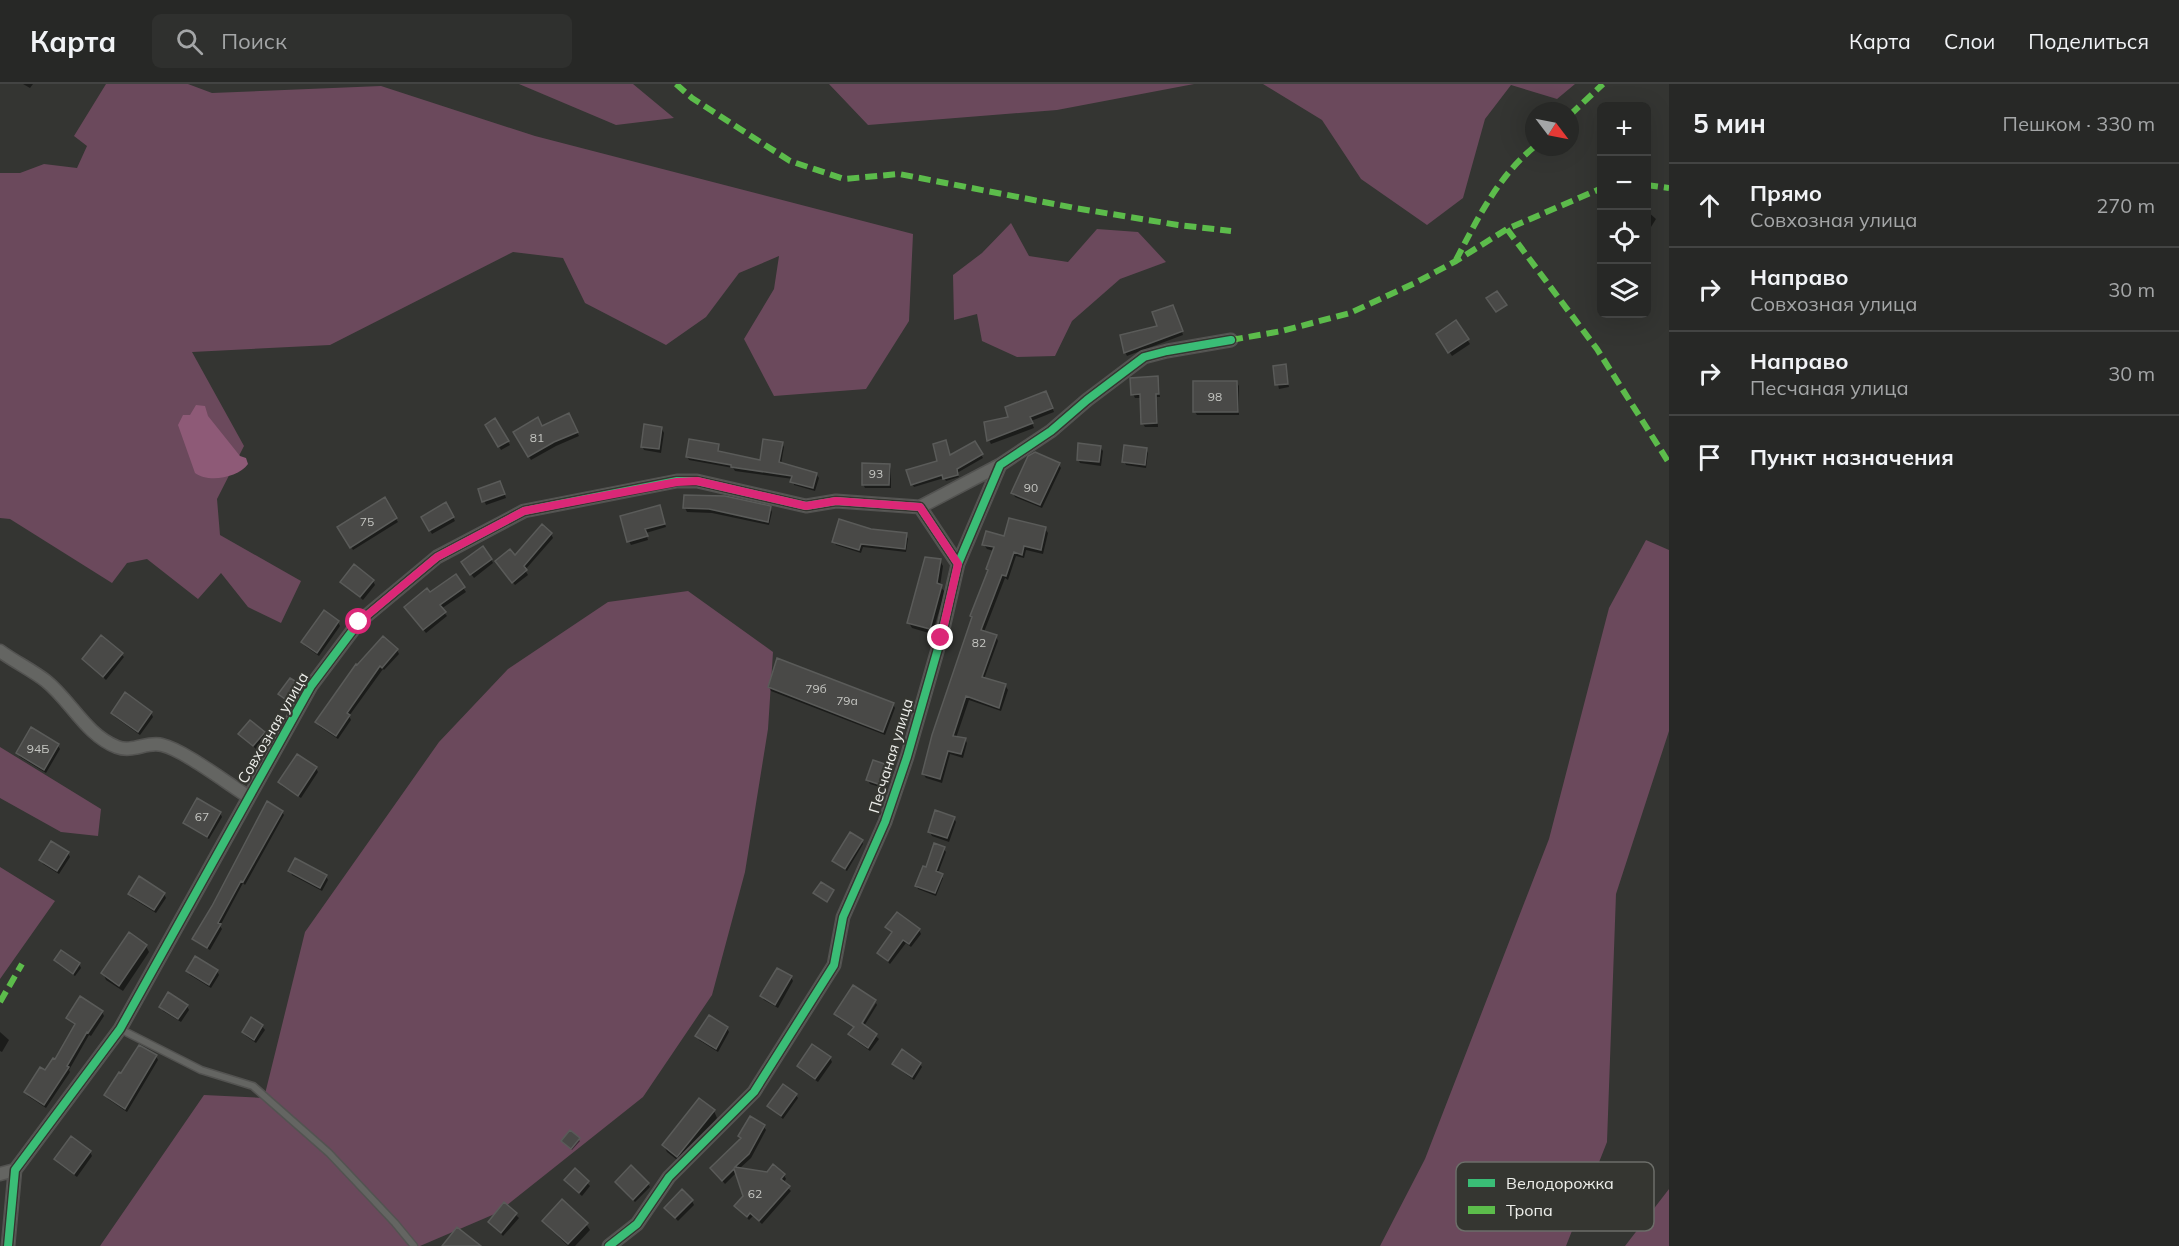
<!DOCTYPE html>
<html lang="ru">
<head>
<meta charset="utf-8">
<style>
  :root { --surface:#272826; --page:#2f302e; --text:#f1f3f6; --muted:#a4a6a7; --line:#434443 }
  body { margin:0; font-family:Mulish,sans-serif; background:var(--page); color:var(--text) }
  .controls { position:absolute; right:18px; top:18px; display:grid; overflow:hidden; border-radius:9px; box-shadow:0 6px 24px #0002 }
  .controls button { width:54px; height:54px; display:grid; place-items:center; padding:0; border:0; border-bottom:2px solid var(--line); background:var(--surface); color:var(--text); font:30px sans-serif }
  .compass { position:absolute; left:1525px; top:18px; width:54px; height:54px; border-radius:50%; background:var(--surface); box-shadow:0 6px 24px #0002; rotate:122deg }
  .stop { position:absolute; width:18px; height:18px; margin:-14px; border:4px solid #db2777; border-radius:50%; background:#fff }
  .stop.end { background:#db2777; border-color:#fff; box-shadow:0 2px 6px #0008 }
  .list { margin:0; padding:0; list-style:none }
  h2 { display:flex; justify-content:space-between; align-items:center; height:78px; margin:0; padding:0 24px; font-size:26px }
  h2 small { font-size:20px; font-weight:400; color:var(--muted) }
  .list li { display:grid; grid-template-columns:39px 1fr auto; gap:18px; align-items:center; box-sizing:border-box; height:84px; padding:0 24px; border-top:2px solid var(--line) }
  .list b { display:block; font-size:22px; white-space:nowrap }
  .list p { margin:0; font-size:20px; white-space:nowrap; color:var(--muted) }
  .list em { font-size:20px; font-style:normal; color:var(--muted) }
  .icon { flex:none; width:33px; height:33px; fill:none; stroke:currentColor; stroke-width:2; stroke-linecap:round; stroke-linejoin:round }
  .map { position:relative; flex:none; width:1669px; height:1162px; overflow:hidden }
  header { display:flex; align-items:center; gap:36px; box-sizing:border-box; height:84px; padding:0 30px; background:var(--surface); border-bottom:2px solid var(--line) }
  header strong { font-size:28px }
  nav { display:flex; gap:33px; margin-inline-start:auto; font-size:21px }
  .search { width:420px; height:54px; background:var(--page); display:flex; align-items:center; gap:15px; box-sizing:border-box; padding:0 21px; border-radius:9px; color:var(--muted); font-size:22px }
  main { display:flex }
  aside { flex:1; background:var(--surface) }
  .map>svg:first-child { display:block }
</style>
</head>
<body>
<header>
<strong>Карта</strong>
<div class="search"><svg class="icon" aria-label="search" viewBox="0 0 24 24"><circle cx="10" cy="10" r="6"/><path d="M15 15l6 6"/></svg>Поиск</div>
<nav><a>Карта</a><a>Слои</a><a>Поделиться</a></nav>
</header>
<main>
<div class="map">
<svg width="1669" height="1162" viewBox="0 0 1669 1162">
  <rect width="100%" height="100%" fill="#343532"/>
  <path fill="#6b495c" d="M106,0H188L212,9L381,2L535,52L913,150L909,237L866,305L774,312L744,255L774,205L779,172L739,189L706,233L666,261L585,219L563,174L513,168L330,261L192,268L244,362L217,415L220,451L301,497L281,539L248,523L221,489L198,515L147,475L127,479L112,499L10,435L0,434V89H20L44,80L77,84L87,62L74,52Z
    M519,0H633L674,34L616,41Z
    M829,0H1194L1057,26L868,41Z
    M1263,0H1575L1557,15L1511,1L1485,35L1463,114L1427,141L1361,95L1322,36Z
    M1011,139L1029,172L1068,178L1097,145L1138,148L1166,178L1120,195L1072,237L1055,272L1017,273L982,257L977,230L954,236L953,191L982,169Z
    M1646,456L1669,466V647L1616,810L1607,1058L1566,1162H1380L1425,1075L1549,755L1609,524Z
    M688,507L773,568L768,645L745,788L712,911L643,1013L497,1129L420,1162H100L204,1011L264,1014L305,848L439,658L508,585L608,518Z
    M0,663L101,725L98,752L61,748L0,714Z
    M0,783L55,817L0,895Z
    M1669,1105V1162H1625Z"/>
  <path fill="#8e5a77" d="M196,321L205,322L208,332L240,372L246,374L248,380C238,394 208,399 195,389L178,341L183,331H190Z"/>
  <path fill="#0007" d="M23,0H33L30,4Z
    M1646,126L1656,135L1646,151Z
    M1175,226L1183,251L1127,272L1125,268L1159,243Z
    M1456,238L1470,260L1452,272L1438,250Z
    M1285,282L1289,303L1279,305L1274,283Z
    M1157,294L1159,297L1160,313H1157L1158,343H1145L1143,340L1142,314H1135L1133,310Z
    M1237,299L1239,302V331H1197L1195,328Z
    M1048,313L1054,328L1031,337L1034,344L991,360L989,356L1010,334Z
    M568,331L579,352L556,362L531,376L515,349L542,344Z
    M495,337L510,361L501,366L487,341Z
    M662,345L664,349L661,369L644,366L642,362Z
    M975,359L983,374L957,389L959,393L946,397L944,394L914,403L912,400L939,378L947,360L951,373Z
    M782,360L784,363L781,380L816,390L819,394L815,407L794,401L793,395L735,387L733,384L689,376L687,372L718,361L719,369L761,378Z
    M1100,363L1103,367L1101,382L1080,379L1078,375Z
    M1146,365L1148,369L1146,384L1126,381L1124,377Z
    M1058,380L1061,384L1042,424L1015,413L1013,409Z
    M889,381L891,385V404H865L863,400Z
    M502,403L506,414L486,421L480,406Z
    M384,415L398,438L353,466L339,444Z
    M446,420L455,437L432,450L423,434Z
    M659,422L666,443L646,449L648,456L631,461L629,457Z
    M685,424H770L772,428L769,441L712,429L687,428Z
    M1045,445L1048,449L1043,470L1026,466L1024,474L1016,472L1008,496L1005,494L984,548L996,552L998,557L984,595L1005,601L1008,606L1001,627L969,616L956,654L965,655L967,659L963,674L950,670L942,699L926,694L923,690L994,467L987,465L984,461Z
    M871,446L906,451L908,455L906,468L863,463L861,469L836,461L834,458Z
    M551,450L553,454L525,486L528,491L515,501L499,482Z
    M491,475L493,479L474,494L465,482Z
    M940,477L943,482L940,502L945,508L932,550L912,544L909,539Z
    M456,493L466,508L441,525L447,532L426,549L409,527Z
    M373,497L375,501L363,516L342,498Z
    M338,538L340,542L319,572L305,562L303,558Z
    M397,566L399,570L384,586L383,585L349,632L351,636L338,655L319,642L317,638Z
    M121,570L124,573L106,596L84,575Z
    M299,602L289,617L281,612Z
    M769,603L893,620L895,624L885,651L771,607Z
    M112,629H151L153,633L140,651L115,633Z
    M32,645L58,662L60,665L46,689L20,673L17,669Z
    M264,649L266,652L256,665L240,650Z
    M316,684L318,688L301,714L282,702L280,698Z
    M890,684L892,687L886,705L870,700L868,696Z
    M282,728L284,731L245,801L243,799L220,842L222,845L210,866L196,858L194,855Z
    M220,729L222,733L209,755L187,742L184,739Z
    M954,734L956,738L949,758L932,752L930,748Z
    M862,757L863,760L847,787L836,780L834,777Z
    M944,765L946,768L938,789L943,794L936,812L918,805L916,801L926,785Z
    M68,769L70,773L59,790L43,780L41,776Z
    M290,787L326,792L328,796L322,807L292,791Z
    M130,810H164L166,814L156,829L132,814Z
    M887,843L919,846L921,850L911,863L906,859L890,880L879,869L893,850Z
    M146,862L149,868L123,907L106,896L103,889Z
    M55,876L79,880L81,884L75,892L58,880Z
    M187,887H217L219,891L211,904L190,891Z
    M791,893L793,897L778,924L764,916L762,912Z
    M876,919L877,921L864,942L879,955L870,967L852,954L850,951L854,944L838,934L836,930L859,946Z
    M187,922L189,926L181,938L163,927L161,923Z
    M102,928L104,932L91,952L89,951L69,986L70,988L46,1024L28,1012L26,1008L56,977L76,942L67,934Z
    M262,942L265,946L256,959L246,952L243,948Z
    M727,944L729,948L718,968L699,956L697,952Z
    M0,948L9,956L2,968L0,967Z
    M156,972L158,976L127,1028L108,1015L106,1011Z
    M830,974L832,978L818,998L801,986L798,982Z
    M894,980H920L922,983L914,996L896,983Z
    M796,1011L798,1014L783,1035L768,1022Z
    M714,1027L717,1034L681,1079L667,1068L664,1062Z
    M764,1043L766,1046L751,1074L739,1085L784,1091L786,1095L783,1099L791,1107L762,1140L753,1132L749,1136L736,1122L745,1112L737,1088L725,1100L712,1085L741,1056L740,1052Z
    M570,1048L580,1057L572,1066L563,1058Z
    M90,1068L92,1072L77,1093L58,1079L56,1076Z
    M575,1086L590,1102L582,1112L568,1100Z
    M616,1099L648,1100L650,1103L635,1118Z
    M692,1117L694,1121L678,1137L666,1124Z
    M505,1120L519,1134L503,1152L490,1138Z
    M544,1137L586,1140L590,1146L575,1162H568L548,1143Z"/>
  <path fill="#494947" stroke="#5a5b59" stroke-width="1.5" d="M1497,207L1507,221L1496,228L1486,214Z
    M1173,221L1183,247L1124,269L1120,251L1157,242L1152,228Z
    M1456,236L1469,255L1448,269L1436,250Z
    M1286,280L1288,300L1275,301L1273,282Z
    M1158,292L1159,310H1156L1157,339L1141,340L1140,310L1131,311L1130,294Z
    M1193,297H1237L1238,328H1193Z
    M1046,307L1053,324L1030,333L1033,339L987,357L984,338L1008,333L1005,323Z
    M569,329L578,348L554,358L528,373L513,348L538,333L542,342Z
    M495,334L509,357L498,363L485,341Z
    M644,340L662,343L659,365L641,363Z
    M689,355L719,360L718,367L760,376L763,355L783,358L779,378L817,389L813,404L790,398L792,392L731,383V381L686,373Z
    M946,356L950,371L975,357L983,370L957,385L958,391L943,395L942,391L911,401L906,386L937,377L933,360Z
    M1078,359L1101,362L1099,378L1077,376Z
    M1124,361L1147,364L1145,381L1122,378Z
    M1035,368L1060,379L1040,421L1011,409L1028,372Z
    M862,379L890,380L889,401H862Z
    M500,397L505,410L482,418L478,405Z
    M684,411L725,412L771,422L768,438L709,425L683,424Z
    M385,413L397,434L350,464L337,443Z
    M446,418L454,433L429,447L421,433Z
    M660,421L665,440L645,445L648,452L627,458L620,432Z
    M1009,434L1046,443L1041,466L1024,462L1022,471L1014,468L1006,492L1002,491L981,546L997,551L982,593L1006,600L999,624L966,612L953,652L966,654L961,670L948,667L940,695L922,690L932,651L972,533L970,532L988,486L986,485L994,463L982,461L986,447L1004,452Z
    M839,435L871,445L907,449L905,465L861,460L859,466L832,458Z
    M542,440L552,449L524,482L527,486L512,499L495,477L510,465L515,471Z
    M483,462L492,475L470,491L461,478Z
    M925,473L941,475L937,499L942,501L930,545L907,539Z
    M354,480L374,496L360,513L340,498Z
    M456,490L465,503L440,521L446,528L423,546L404,523L427,504L430,508Z
    M324,526L339,537L317,569L301,558Z
    M101,551L123,569L103,593L82,575Z
    M383,552L398,565L382,584L380,582L347,629L350,631L336,652L315,638L356,580L357,581Z
    M777,574L894,619L883,648L768,603Z
    M290,594L300,600L288,617L278,610Z
    M125,608L152,628L138,648L111,629Z
    M250,636L265,648L253,662L238,650Z
    M31,643L59,660L44,686L16,669Z
    M297,670L317,683L298,712L278,698Z
    M873,676L891,682L884,702L866,696Z
    M197,714L221,728L207,753L183,739Z
    M267,717L283,727L243,798L241,797L218,839L221,840L207,864L192,855L212,822Z
    M935,726L955,733L947,754L928,748Z
    M850,748L863,756L845,785L832,777Z
    M51,757L69,768L57,787L39,776Z
    M934,759L945,763L936,787L943,790L935,809L915,802L923,782L926,783Z
    M295,774L327,791L320,804L288,787Z
    M139,792L165,809L154,826L128,810Z
    M821,798L834,806L827,818L813,809Z
    M897,828L920,845L909,860L903,856L888,877L877,869L892,848L885,843Z
    M129,848L147,861L119,902L101,889Z
    M61,866L80,879L73,890L54,876Z
    M195,872L218,886L209,901L186,887Z
    M777,884L792,892L775,921L760,912Z
    M853,901L876,916L862,939L877,950L868,964L848,950L854,943L834,930Z
    M168,908L188,921L178,935L159,923Z
    M80,912L103,927L88,949L87,948L67,982L69,983L44,1021L24,1008L40,983L45,986L53,974L55,975L75,940L66,934Z
    M709,931L728,943L716,965L695,952Z
    M251,933L263,941L254,956L242,948Z
    M812,960L831,973L815,995L797,982Z
    M139,961L157,971L125,1025L104,1011L119,988L121,989Z
    M902,965L921,979L912,993L892,980Z
    M783,1000L797,1010L781,1032L767,1022Z
    M699,1014L715,1026L677,1073L662,1061Z
    M750,1032L765,1041L749,1070L735,1083L767,1088L773,1080L785,1090L781,1095L790,1102L759,1137L750,1129L747,1133L734,1122L743,1112L734,1085L722,1097L710,1084L741,1054L738,1052Z
    M570,1046L580,1054L571,1065L561,1057Z
    M71,1052L91,1067L74,1090L54,1075Z
    M631,1081L649,1099L633,1116L615,1098Z
    M575,1084L589,1097L579,1109L564,1096Z
    M682,1105L693,1116L675,1134L664,1124Z
    M562,1115L588,1139L568,1160L542,1137Z
    M504,1118L517,1129L501,1149L488,1138Z
    M457,1143L481,1162H442Z"/>
  <g fill="none" stroke-linecap="round" stroke-linejoin="round">
    <g stroke="#535351" stroke-width="9">
      <path id="service" d="M120,945L201,986L253,1002L329,1069L395,1139L414,1162"/>
    </g>
    <g stroke="#535351" stroke-width="15">
      <path id="minor" d="M920,423L1000,381
        M0,567C15,578 32,586 46,597C71,617 86,651 117,663C133,669 147,657 162,661C184,666 228,700 249,713
        M0,1090L15,1086
        M8,1162L15,1086L120,945L311,602L359,538L437,473L524,427L677,397H697L806,422L836,417L920,423L958,480
        M609,1162L637,1140L669,1093L754,1008L834,881L843,833L885,738L907,673L941,554L958,480L1000,381L1051,347L1087,316L1144,273L1167,267L1231,256"/>
    </g>
    <use href="#service" stroke="#646562" stroke-width="6"/>
    <use href="#minor" stroke="#646562" stroke-width="12"/>
    <path stroke="#5cbc4b" stroke-width="6" stroke-dasharray="12 6" stroke-linecap="butt" d="M676,0L692,14L790,77L844,95L899,90L1075,124L1178,141L1231,147
      M1570,31L1603,0
      M1646,101L1669,104
      M1507,145L1597,265L1669,379
      M1456,176C1478,134 1497,94 1534,63
      M1231,256L1282,247L1350,229L1415,199L1456,177L1507,145L1602,104
      M0,918L22,880"/>
    <g stroke="#353631" stroke-width="11">
      <path id="cycleway" d="M8,1162L15,1086L120,945L311,602L359,538L437,473L524,427L677,397H697L806,422L836,417L920,423L958,480
        M609,1162L637,1140L669,1093L754,1008L834,881L843,833L885,738L907,673L941,554L958,480L1000,381L1051,347L1087,316L1144,273L1167,267L1231,256"/>
    </g>
    <use href="#cycleway" stroke="#3abd76" stroke-width="8"/>
  </g>
  <g fill="none" stroke-linecap="round" stroke-linejoin="round">
    <path stroke="#db2777" stroke-width="8" d="M359,538L437,473L524,427L677,398L697,397L806,422L836,417L920,423L958,480L941,554"/>
  </g>
  <g text-anchor="middle" stroke-width="4.5" stroke-linejoin="round" paint-order="stroke">
    <g font-size="12" fill="#c5c6c2">
      <text x="1215" y="317">98</text>
      <text x="537" y="358">81</text>
      <text x="876" y="394">93</text>
      <text x="1031" y="408">90</text>
      <text x="367" y="442">75</text>
      <text x="979" y="563">82</text>
      <text x="816" y="609">79б</text>
      <text x="847" y="621">79а</text>
      <text x="38" y="669">94Б</text>
      <text x="202" y="737">67</text>
      <text x="755" y="1114">62</text>
    </g>
    <g font-size="15" fill="#eeefeb" stroke="#353631">
      <text transform="translate(273 644) rotate(-60)" y="5">Совхозная улица</text>
      <text transform="translate(891 672) rotate(-73)" y="5">Песчаная улица</text>
    </g>
  </g>
  <rect x="1456" y="1078" width="198" height="69" rx="9" fill="#353631" stroke="#6c6e69" stroke-width="1.5"/>
  <rect x="1468" y="1095" width="27" height="8" fill="#3abd76"/>
  <rect x="1468" y="1122" width="27" height="8" fill="#5cbc4b"/>
  <g font-size="16" fill="#eeefeb">
    <text x="1506" y="1105">Велодорожка</text>
    <text x="1506" y="1132">Тропа</text>
  </g>
</svg>
<div class="controls">
<button>+</button>
<button>−</button>
<button><svg class="icon" aria-label="locate" viewBox="0 0 24 24"><circle cx="12" cy="12" r="6"/><path d="M12 2v4M12 18v4M2 12h4M18 12h4"/></svg></button>
<button><svg class="icon" aria-label="layers" viewBox="0 0 24 24"><path d="M12 4l9 5-9 5-9-5zM3 14l9 5 9-5"/></svg></button>
</div>
<svg class="compass" viewBox="-18 -18 36 36"><path d="M0-13l5 13h-10z" fill="#e53935"/><path d="M0 13l5-13h-10z" fill="#a4a6a7"/></svg>
<div class="stop" style="left:359px;top:538px"></div>
<div class="stop end" style="left:941px;top:554px"></div>
</div>
<aside>
<h2>5 мин<small>Пешком · 330 m</small></h2>
<ul class="list">
<li><svg class="icon" aria-label="ahead" viewBox="0 0 24 24"><path d="M12 20V5M6 11l6-6 6 6"/></svg><div><b>Прямо</b><p>Совхозная улица</p></div><em>270 m</em></li>
<li><svg class="icon" aria-label="right" viewBox="0 0 24 24"><path d="M7 20v-9h11M14 6l5 5-5 5"/></svg><div><b>Направо</b><p>Совхозная улица</p></div><em>30 m</em></li>
<li><svg class="icon" aria-label="right" viewBox="0 0 24 24"><path d="M7 20v-9h11M14 6l5 5-5 5"/></svg><div><b>Направо</b><p>Песчаная улица</p></div><em>30 m</em></li>
<li><svg class="icon" aria-label="arrive" viewBox="0 0 24 24"><path d="M6 21V4h12l-3 4 3 4H6"/></svg><div><b>Пункт назначения</b></div></li>
</ul>
</aside>
</main>
</body>
</html>
